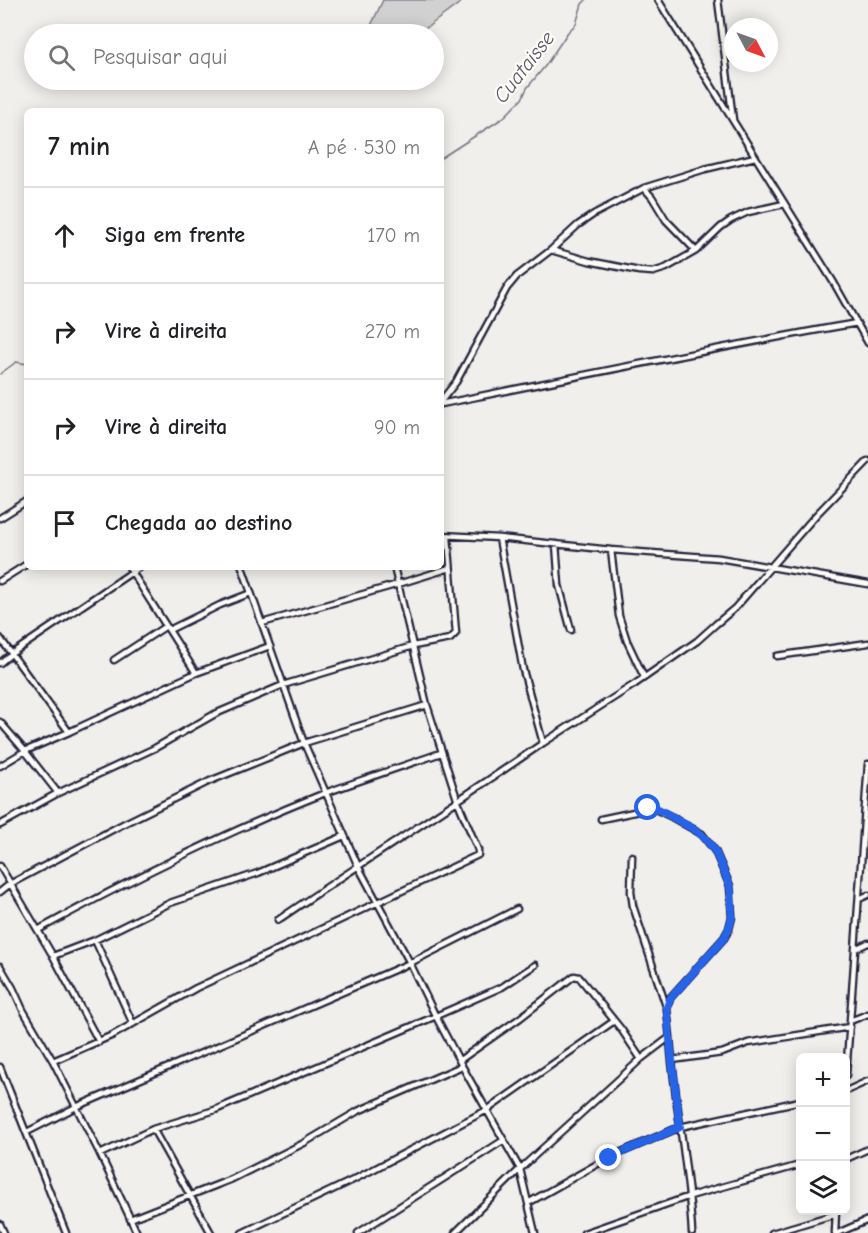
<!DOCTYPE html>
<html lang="pt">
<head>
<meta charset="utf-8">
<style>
  :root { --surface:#fff; --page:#f2f2f2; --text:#202124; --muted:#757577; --line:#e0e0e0 }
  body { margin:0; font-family:"Comic Neue",sans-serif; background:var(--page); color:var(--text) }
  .controls { position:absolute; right:18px; bottom:18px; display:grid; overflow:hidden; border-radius:9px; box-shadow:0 3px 15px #0003 }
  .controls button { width:54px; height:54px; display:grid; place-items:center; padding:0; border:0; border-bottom:2px solid var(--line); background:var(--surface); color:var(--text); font:30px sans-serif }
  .compass { position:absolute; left:724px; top:18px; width:54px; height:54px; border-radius:50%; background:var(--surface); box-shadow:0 3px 15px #0003; rotate:131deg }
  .stop { position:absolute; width:18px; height:18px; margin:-14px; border:4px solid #2563eb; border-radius:50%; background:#fff }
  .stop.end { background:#2563eb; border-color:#fff; box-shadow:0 2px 6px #0008 }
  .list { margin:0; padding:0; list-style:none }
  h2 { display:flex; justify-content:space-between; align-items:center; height:78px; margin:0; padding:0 24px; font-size:26px }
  h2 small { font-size:20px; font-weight:400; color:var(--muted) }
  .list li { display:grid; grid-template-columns:39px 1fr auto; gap:18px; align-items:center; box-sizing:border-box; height:96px; padding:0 24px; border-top:2px solid var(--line) }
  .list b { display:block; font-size:22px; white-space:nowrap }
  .list em { font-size:20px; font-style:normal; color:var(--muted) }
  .icon { flex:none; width:33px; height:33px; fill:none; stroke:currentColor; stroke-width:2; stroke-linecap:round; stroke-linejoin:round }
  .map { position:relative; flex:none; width:868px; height:1233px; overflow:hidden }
  .search { position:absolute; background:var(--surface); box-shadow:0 3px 15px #0003; left:24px; top:24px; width:420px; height:66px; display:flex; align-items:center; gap:15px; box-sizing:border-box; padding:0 21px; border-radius:33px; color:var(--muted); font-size:22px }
  .panel { position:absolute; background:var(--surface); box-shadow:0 3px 15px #0003; left:24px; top:108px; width:420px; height:462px; border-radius:9px }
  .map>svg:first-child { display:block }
</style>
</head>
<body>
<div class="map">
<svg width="868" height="1233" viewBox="0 0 868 1233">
  <rect width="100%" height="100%" fill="#f0efec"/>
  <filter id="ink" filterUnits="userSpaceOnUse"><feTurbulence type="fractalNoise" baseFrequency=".0167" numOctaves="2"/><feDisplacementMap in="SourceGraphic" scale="12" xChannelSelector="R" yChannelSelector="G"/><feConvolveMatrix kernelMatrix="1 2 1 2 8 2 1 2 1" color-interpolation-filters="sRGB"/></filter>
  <g filter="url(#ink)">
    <path fill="#d2d1d1" stroke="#7a7a86" stroke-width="1.5" d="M383,0H464L418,34H367Z"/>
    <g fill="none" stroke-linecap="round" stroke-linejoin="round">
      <path stroke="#737381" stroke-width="1.5" d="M441,158L503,118L522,99L527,88L546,65L568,32L576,24L582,4L586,0
        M0,374L16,362L27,364"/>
      <g stroke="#22223b" stroke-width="9">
        <path id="street" d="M658,0L834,283L868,343
          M718,0L733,120
          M644,188L652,197L666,220L696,251
          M551,250L589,261L639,271L653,272L666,268L696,251L721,227L731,220L748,212L784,204
          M441,401L456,382L507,288L517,276L551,250L578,225L594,214L644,188L705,169L755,157
          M441,404C580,376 718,347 857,323
          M0,518L27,501
          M441,535L499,538L611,550L719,558L868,584
          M556,544L559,585L571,630
          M611,550L619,616L627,641L644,677
          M129,567L132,572L140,567
          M242,567L304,743L358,866L410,963L434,1013L462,1066L520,1169L535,1233
          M0,581L27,564
          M262,623L395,585L450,568
          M169,630L220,605L251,593
          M0,638L69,732
          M777,656L868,643
          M114,660L166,626
          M0,663L11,654L132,572L196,673
          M0,722L25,751L58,793
          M543,743L635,684L697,641L716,624L735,608L815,516L868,461
          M0,766L25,751L69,732L196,673L270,646
          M601,819L653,808L672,817L702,834L715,851L730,886L732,917L729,929L724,938L670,998L667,1009L670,1037
          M0,825L58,793L155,748L215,714L283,685L413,646L450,639L456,633L448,537
          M632,856L631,892L633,906L666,1006
          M0,866L53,956L99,1042
          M0,892L10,884L125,823L210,781L304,743L427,705
          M859,899L868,895
          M278,920C366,860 456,803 543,743L523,670L499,538
          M38,930C131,879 226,832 325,793C364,779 403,766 441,753
          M95,940L133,1024
          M855,949L868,943
          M53,956L95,940L170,903L258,873L344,836
          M0,966L13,988L23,1010L53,1061L100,1154L137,1233
          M850,1021L868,1014
          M460,1060L520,1018L574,976L579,977L621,1029L641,1059
          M672,1060L722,1053L748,1043L850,1027
          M53,1061L113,1035L196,988L478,855V850L458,802L427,705L394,567
          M0,1067L66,1233
          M846,1075L850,1021L868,764
          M846,1091L868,1081
          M153,1129L211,1233
          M27,1132L76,1107L410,963L517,909
          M100,1154L153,1129L215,1110L436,1016L502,987L535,965
          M846,1159L868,1149
          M528,1203L608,1158L680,1127L800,1101
          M130,1219L232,1179L304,1143L358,1111L462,1066
          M0,1224L4,1233
          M242,1233L353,1180L487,1110L614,1021
          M358,1233L504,1140
          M455,1233L520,1169L641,1059L670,1037C674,1103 689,1167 692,1233
          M584,1233L690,1196L800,1165
          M772,1233L836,1214
          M835,1233L836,1210
          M838,1233L868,1220"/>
      </g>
      <use href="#street" stroke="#fdfcf7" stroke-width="4.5"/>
    </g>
  </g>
  <g fill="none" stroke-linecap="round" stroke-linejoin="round" filter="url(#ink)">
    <path stroke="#2563eb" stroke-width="8" d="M609,1158L680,1127L672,1060L667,1009L669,1001L672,996L724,938L729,928L732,917L731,893L730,886L715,851L706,839L697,831L658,809L648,808"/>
  </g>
  <g text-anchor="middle" stroke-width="4.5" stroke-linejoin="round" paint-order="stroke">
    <g font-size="21" font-style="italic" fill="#58586a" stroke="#fdfcf7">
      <text transform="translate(524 67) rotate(-52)" y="7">Cuataisse</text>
    </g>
  </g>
</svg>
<div class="controls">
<button>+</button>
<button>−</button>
<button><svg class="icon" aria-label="layers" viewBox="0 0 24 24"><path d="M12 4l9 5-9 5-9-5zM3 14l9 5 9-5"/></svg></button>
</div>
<svg class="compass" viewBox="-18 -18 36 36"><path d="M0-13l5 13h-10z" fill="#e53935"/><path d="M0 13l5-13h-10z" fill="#757577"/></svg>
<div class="stop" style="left:648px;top:808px"></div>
<div class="stop end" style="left:609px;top:1158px"></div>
<div class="search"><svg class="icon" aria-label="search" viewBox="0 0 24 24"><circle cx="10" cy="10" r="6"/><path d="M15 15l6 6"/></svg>Pesquisar aqui</div>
<section class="panel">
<h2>7 min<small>A pé · 530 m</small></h2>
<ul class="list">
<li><svg class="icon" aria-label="ahead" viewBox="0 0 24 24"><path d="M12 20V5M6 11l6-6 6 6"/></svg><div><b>Siga em frente</b></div><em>170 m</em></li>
<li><svg class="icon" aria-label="right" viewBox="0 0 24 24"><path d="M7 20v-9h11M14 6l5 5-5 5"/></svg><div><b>Vire à direita</b></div><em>270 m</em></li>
<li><svg class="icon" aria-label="right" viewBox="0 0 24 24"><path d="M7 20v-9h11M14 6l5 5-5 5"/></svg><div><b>Vire à direita</b></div><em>90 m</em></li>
<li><svg class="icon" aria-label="arrive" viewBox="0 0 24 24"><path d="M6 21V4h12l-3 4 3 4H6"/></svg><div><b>Chegada ao destino</b></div></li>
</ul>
</section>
</div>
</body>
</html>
